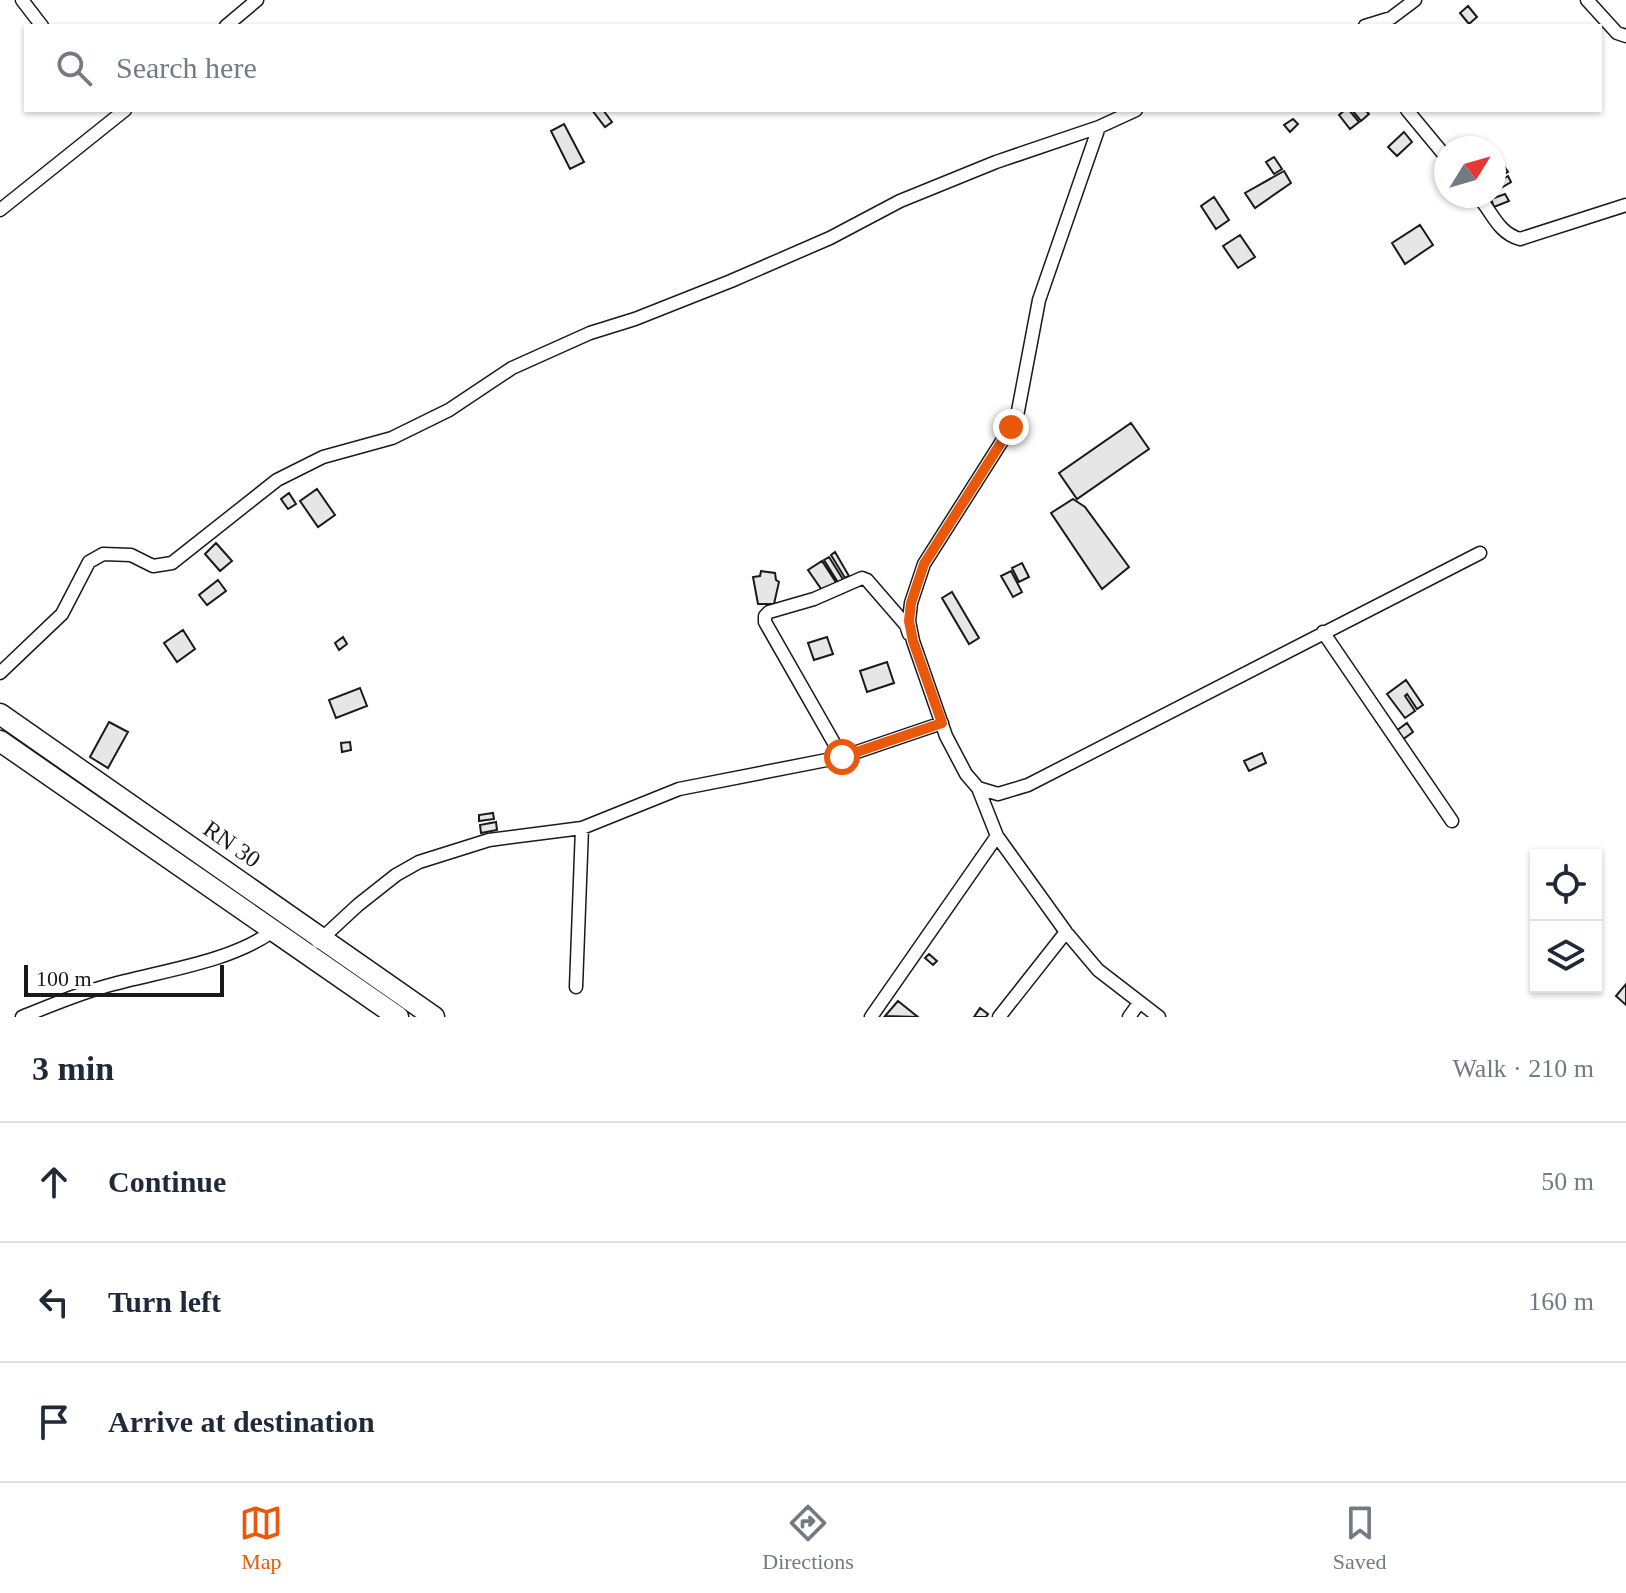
<!DOCTYPE html>
<html lang="en">
<head>
<meta charset="utf-8">
<style>
  :root { --surface:#fff; --page:#f6f6f7; --text:#1f2937; --muted:#747a83; --line:#e0e1e3; --accent:#ea580c }
  body { margin:0; font-family:"Times New Roman",serif; background:var(--page); color:var(--text) }
  .controls { position:absolute; right:24px; bottom:24px; display:grid; overflow:hidden; border-radius:0px; box-shadow:0 2px 6px #0004 }
  .controls button { width:72px; height:72px; display:grid; place-items:center; padding:0; border:0; border-bottom:2px solid var(--line); background:var(--surface); color:var(--text); font:40px sans-serif }
  .compass { position:absolute; left:1434px; top:136px; width:72px; height:72px; border-radius:50%; background:var(--surface); box-shadow:0 2px 6px #0004; rotate:53deg }
  .scale { position:absolute; left:24px; bottom:20px; width:200px; box-sizing:border-box; padding-left:8px; border:4px solid #1a1a1a; border-top:0; font-size:22px; line-height:28px; white-space:nowrap; color:#1a1a1a; -webkit-text-stroke:6px #fff; paint-order:stroke }
  .stop { position:absolute; width:24px; height:24px; margin:-18px; border:6px solid #ea580c; border-radius:50%; background:#fff }
  .stop.end { background:#ea580c; border-color:#fff; box-shadow:0 2px 8px #0008 }
  .list { margin:0; padding:0; list-style:none }
  h2 { display:flex; justify-content:space-between; align-items:center; height:104px; margin:0; padding:0 32px; font-size:34px }
  h2 small { font-size:26px; font-weight:400; color:var(--muted) }
  .list li { display:grid; grid-template-columns:52px 1fr auto; gap:24px; align-items:center; box-sizing:border-box; height:120px; padding:0 32px; border-top:2px solid var(--line) }
  .list b { display:block; font-size:30px; white-space:nowrap }
  .list em { font-size:26px; font-style:normal; color:var(--muted) }
  .icon { flex:none; width:44px; height:44px; fill:none; stroke:currentColor; stroke-width:2; stroke-linecap:round; stroke-linejoin:round }
  .map { position:relative; flex:none; width:1626px; height:1017px; overflow:hidden }
  .search { position:absolute; background:var(--surface); box-shadow:0 2px 6px #0004; left:24px; right:24px; top:24px; height:88px; display:flex; align-items:center; gap:20px; box-sizing:border-box; padding:0 28px; border-radius:0px; color:var(--muted); font-size:30px }
  .sheet { height:464px; background:var(--surface) }
  nav { display:flex; justify-content:space-around; align-items:center; box-sizing:border-box; height:112px; border-top:2px solid var(--line); background:var(--surface); font-size:22px; color:var(--muted) }
  nav a { display:grid; justify-items:center; gap:4px }
  nav .on { color:var(--accent) }
  .map>svg:first-child { display:block }
</style>
</head>
<body>
<div class="map">
<svg width="1626" height="1017" viewBox="0 0 1626 1017">
  <rect width="100%" height="100%" fill="#fff"/>
  <path fill="#e6e6e6" stroke="#1a1a1a" stroke-width="2" d="M1468,6L1477,17L1469,24L1460,13Z
    M592,110H603L612,122L605,127Z
    M1345,110H1349L1359,122L1350,129L1339,115Z
    M1352,110H1365L1369,114L1361,121Z
    M1293,119L1298,124L1290,132L1284,125Z
    M564,124L584,162L570,169L551,131Z
    M1404,132L1412,142L1397,156L1388,147Z
    M1274,157L1282,169L1274,174L1266,162Z
    M1504,166L1508,172L1497,178L1494,172Z
    M1284,171L1291,183L1255,208L1245,193Z
    M1508,176L1511,182L1501,188L1497,182Z
    M1505,194L1509,201L1494,207L1491,199Z
    M1214,197L1229,220L1216,229L1201,206Z
    M1420,225L1433,245L1405,264L1392,243Z
    M1240,235L1255,257L1238,268L1223,246Z
    M1131,423L1149,449L1077,499L1059,473Z
    M317,489L335,515L318,527L300,501Z
    M289,493L296,504L288,509L281,499Z
    M1073,499L1085,507L1129,567L1102,589L1051,513Z
    M216,543L232,561L220,571L205,554Z
    M835,552L849,576L845,578L831,555Z
    M829,557L844,581L839,584L824,560Z
    M822,561L837,584L824,593L808,570Z
    M1022,563L1029,577L1019,582L1012,568Z
    M761,571L775,573L776,580L779,582L774,604H758L753,577L760,576Z
    M1011,571L1022,592L1013,597L1001,576Z
    M218,580L226,591L207,605L199,595Z
    M952,592L979,638L969,644L942,598Z
    M183,630L195,649L177,662L164,643Z
    M343,637L347,644L339,650L335,643Z
    M827,637L833,654L814,660L808,643Z
    M887,662L894,683L867,692L860,671Z
    M1406,680L1423,705L1417,709L1407,694L1405,696L1415,711L1405,718L1387,694Z
    M360,688L367,706L336,718L329,700Z
    M109,722L128,732L108,768L90,757Z
    M1407,723L1413,732L1402,740L1396,731Z
    M350,742L351,750L342,752L341,743Z
    M1262,753L1266,763L1249,771L1244,761Z
    M493,813L494,819L479,821V815Z
    M496,822L497,830L481,833L480,825Z
    M929,954L937,961L933,965L925,958Z
    M1626,984V1005L1616,996Z
    M898,1001L918,1017L885,1016Z
    M980,1008L988,1014L986,1017H974Z"/>
  <g fill="none" stroke-linecap="round" stroke-linejoin="round">
    <g stroke="#1a1a1a" stroke-width="15">
      <path id="street" d="M22,0L42,26
        M1587,0L1617,33L1626,36
        M226,26L257,0
        M1365,26L1391,18L1415,0
        M1407,110L1446,157
        M1099,127L1039,300L1018,411L1011,427L924,564L911,603L909,621L913,641L946,736L966,774L978,788L997,836L1066,932L1098,970L1159,1017
        M1478,196C1492,212 1498,233 1520,239L1626,205
        M0,210L125,110
        M1323,632L1452,821
        M0,673L62,614L89,562L103,554L131,555L153,566L172,563L277,480L323,457L392,438L449,410L512,368L590,333L635,319L731,281L830,238L900,201L996,162L1099,127L1136,110
        M842,757L765,622V616L769,612L814,599L862,578L867,580L906,625L909,634
        M978,788L998,794L1028,785L1480,553
        M318,942L358,905L396,875L419,862L489,840L582,828L679,789L842,757L942,723
        M576,987L582,828
        M22,1017C49,1006 75,995 103,987C157,971 227,964 273,931
        M871,1017L997,836
        M999,1017L1066,932
        M1129,1017L1139,1003"/>
    </g>
    <g stroke="#1a1a1a" stroke-width="23">
      <path id="primary" d="M0,714L434,1017
        M0,741L398,1017"/>
    </g>
    <use href="#street" stroke="#fff" stroke-width="12"/>
    <use href="#primary" stroke="#fff" stroke-width="20"/>
  </g>
  <g fill="none" stroke-linecap="round" stroke-linejoin="round">
    <path stroke="#ea580c" stroke-width="10" d="M842,757L942,723L913,641L909,621L911,603L924,564L1011,427"/>
  </g>
  <g text-anchor="middle" stroke-width="6" stroke-linejoin="round" paint-order="stroke">
    <g font-size="24" fill="#1a1a1a" stroke="#fff">
      <text transform="translate(232 844) rotate(35)" y="8">RN 30</text>
    </g>
  </g>
</svg>
<div class="controls">
<button><svg class="icon" aria-label="locate" viewBox="0 0 24 24"><circle cx="12" cy="12" r="6"/><path d="M12 2v4M12 18v4M2 12h4M18 12h4"/></svg></button>
<button><svg class="icon" aria-label="layers" viewBox="0 0 24 24"><path d="M12 4l9 5-9 5-9-5zM3 14l9 5 9-5"/></svg></button>
</div>
<svg class="compass" viewBox="-18 -18 36 36"><path d="M0-13l5 13h-10z" fill="#e53935"/><path d="M0 13l5-13h-10z" fill="#747a83"/></svg>
<div class="scale">100 m</div>
<div class="stop" style="left:842px;top:757px"></div>
<div class="stop end" style="left:1011px;top:427px"></div>
<div class="search"><svg class="icon" aria-label="search" viewBox="0 0 24 24"><circle cx="10" cy="10" r="6"/><path d="M15 15l6 6"/></svg>Search here</div>
</div>
<section class="sheet">
<h2>3 min<small>Walk · 210 m</small></h2>
<ul class="list">
<li><svg class="icon" aria-label="ahead" viewBox="0 0 24 24"><path d="M12 20V5M6 11l6-6 6 6"/></svg><div><b>Continue</b></div><em>50 m</em></li>
<li><svg class="icon" aria-label="left" viewBox="0 0 24 24"><path d="M17 20v-9H6M10 6l-5 5 5 5"/></svg><div><b>Turn left</b></div><em>160 m</em></li>
<li><svg class="icon" aria-label="arrive" viewBox="0 0 24 24"><path d="M6 21V4h12l-3 4 3 4H6"/></svg><div><b>Arrive at destination</b></div></li>
</ul>
</section>
<nav>
<a class="on"><svg class="icon" aria-label="map" viewBox="0 0 24 24"><path d="M3 6l6-2 6 2 6-2v14l-6 2-6-2-6 2zM9 4v14M15 6v14"/></svg>Map</a>
<a><svg class="icon" aria-label="directions" viewBox="0 0 24 24"><path d="M12 3l9 9-9 9-9-9zM9 14v-3h6M13 9l2 2-2 2"/></svg>Directions</a>
<a><svg class="icon" aria-label="saved" viewBox="0 0 24 24"><path d="M7 4h10v16l-5-4-5 4z"/></svg>Saved</a>
</nav>
</body>
</html>
